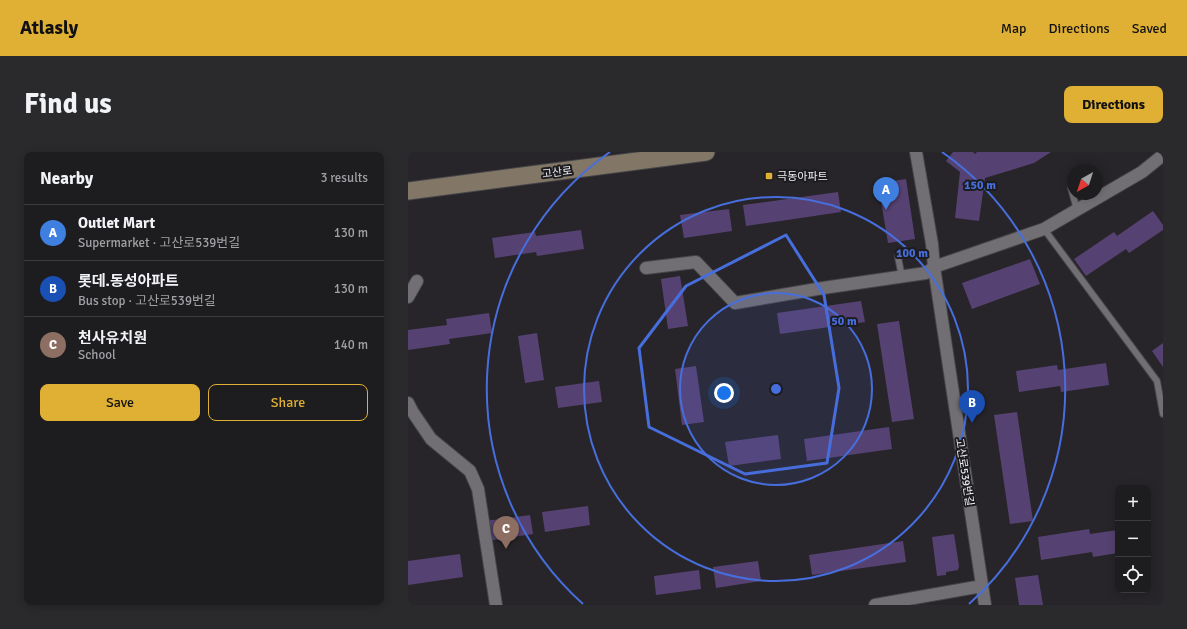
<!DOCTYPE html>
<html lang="en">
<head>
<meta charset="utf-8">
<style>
  :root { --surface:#1d1c1f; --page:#2a292c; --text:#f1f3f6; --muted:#a0a1a4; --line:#3b3a3d; --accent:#e0b034 }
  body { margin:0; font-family:Signika,"Noto Sans KR",sans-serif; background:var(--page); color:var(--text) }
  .controls { position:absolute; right:12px; bottom:12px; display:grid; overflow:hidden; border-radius:8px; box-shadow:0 2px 10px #0003 }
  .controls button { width:36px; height:36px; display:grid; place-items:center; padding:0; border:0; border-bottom:1px solid var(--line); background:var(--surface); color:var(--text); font:20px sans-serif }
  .compass { position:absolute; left:659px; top:12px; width:36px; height:36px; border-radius:50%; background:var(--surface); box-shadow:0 2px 10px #0003; rotate:219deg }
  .you { position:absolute; left:316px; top:241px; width:14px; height:14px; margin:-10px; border:3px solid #fff; border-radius:50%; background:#1a73e8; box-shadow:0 0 0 6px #1a73e833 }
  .badge { display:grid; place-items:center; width:26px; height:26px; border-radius:50%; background:var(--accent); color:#fff; font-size:13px; font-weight:700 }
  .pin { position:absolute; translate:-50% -33px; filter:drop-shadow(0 1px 2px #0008) }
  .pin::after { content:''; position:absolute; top:21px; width:14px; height:12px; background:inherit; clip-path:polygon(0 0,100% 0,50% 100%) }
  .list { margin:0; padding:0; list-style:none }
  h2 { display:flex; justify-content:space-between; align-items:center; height:52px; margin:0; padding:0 16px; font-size:17px }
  h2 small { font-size:13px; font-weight:400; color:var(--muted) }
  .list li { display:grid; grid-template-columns:26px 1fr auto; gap:12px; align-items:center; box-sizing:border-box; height:56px; padding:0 16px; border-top:1px solid var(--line) }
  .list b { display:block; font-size:15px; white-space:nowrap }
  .list p { margin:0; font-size:13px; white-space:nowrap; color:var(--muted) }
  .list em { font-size:13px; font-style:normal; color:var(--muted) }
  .actions { display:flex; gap:8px; padding:12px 16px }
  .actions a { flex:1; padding:9px 0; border:1px solid var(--accent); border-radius:8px; text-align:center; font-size:14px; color:var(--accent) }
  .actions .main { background:var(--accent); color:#111 }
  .icon { flex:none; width:22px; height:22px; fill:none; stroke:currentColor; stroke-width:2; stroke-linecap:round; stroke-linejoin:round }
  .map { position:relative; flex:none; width:755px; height:453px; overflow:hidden; border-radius:8px }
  header { display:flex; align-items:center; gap:24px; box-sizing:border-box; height:56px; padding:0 20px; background:var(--accent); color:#111 }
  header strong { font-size:19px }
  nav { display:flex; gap:22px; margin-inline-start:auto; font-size:14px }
  .intro { display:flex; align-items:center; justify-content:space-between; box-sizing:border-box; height:96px; padding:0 24px }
  h1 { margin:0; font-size:28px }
  .button { padding:10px 18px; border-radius:8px; background:var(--accent); color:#111; font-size:14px; font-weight:700 }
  main { display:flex; gap:24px; padding:0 24px }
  aside { flex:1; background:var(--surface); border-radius:8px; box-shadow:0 2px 10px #0003 }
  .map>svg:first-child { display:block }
</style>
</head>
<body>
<header>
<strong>Atlasly</strong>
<nav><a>Map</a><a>Directions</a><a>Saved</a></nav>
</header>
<div class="intro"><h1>Find us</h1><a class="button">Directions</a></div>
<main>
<aside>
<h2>Nearby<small>3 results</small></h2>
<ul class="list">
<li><span class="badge" style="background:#3f7fe0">A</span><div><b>Outlet Mart</b><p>Supermarket · 고산로539번길</p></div><em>130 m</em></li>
<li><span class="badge" style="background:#1a4fb4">B</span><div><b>롯데.동성아파트</b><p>Bus stop · 고산로539번길</p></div><em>130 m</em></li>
<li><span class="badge" style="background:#8d6e63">C</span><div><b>천사유치원</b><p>School</p></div><em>140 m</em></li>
</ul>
<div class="actions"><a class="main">Save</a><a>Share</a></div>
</aside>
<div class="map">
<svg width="755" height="453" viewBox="0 0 755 453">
  <rect width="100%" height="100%" fill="#272529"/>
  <path fill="#564272" d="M545,0H565L567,2L569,0H643L626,11L577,26L571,69L547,66L552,20L538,9Z
    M498,27L507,87L480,91L470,31Z
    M430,40L433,60L338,74L335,53Z
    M321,57L324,79L276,86L272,63Z
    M745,59L755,73V78L721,101L718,97L678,124L666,107L706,80L709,84Z
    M173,78L176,97L129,104L128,100L87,106L84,86L127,80L128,84Z
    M622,107L632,132L564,157L554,131Z
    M272,124L280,174L260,177L253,127Z
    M453,149L457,170L372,182L369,161Z
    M81,161L84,181L41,187L42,192L0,198V178L39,173L38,167Z
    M491,169L506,267L484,270L469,172Z
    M129,181L136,228L117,231L110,184Z
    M755,191V215L744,199Z
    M698,211L701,233L653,240L652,234L611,240L608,219L649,213L650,218Z
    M288,214L296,270L274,273L267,217Z
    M191,229L194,250L150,256L147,235Z
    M609,260L625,369L602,372L586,263Z
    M481,275L484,297L399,309L396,287Z
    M370,283L373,307L321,314L317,290Z
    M180,354L182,373L137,380L134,360Z
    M122,363L125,382L79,389L77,369Z
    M681,377L682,382L710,378V401L685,405L684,400L633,408L630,385Z
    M546,382L551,414L550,418L538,420V423L529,424L524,385Z
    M495,389L498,410L404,423L401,403Z
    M52,402L55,425L0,433V409Z
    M350,409L353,429L308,436L305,415Z
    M291,418L293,437L248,443L246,424Z
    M630,423L635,453H611L607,426Z"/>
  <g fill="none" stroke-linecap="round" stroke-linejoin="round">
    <g stroke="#454447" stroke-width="8">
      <path id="lane" d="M663,36L669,58
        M636,77L749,229L755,262
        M490,105L494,125"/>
    </g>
    <g stroke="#454447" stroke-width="14">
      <path id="street" d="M508,0L524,92L526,115L577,453
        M238,116L288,110L327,151L415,136L518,121L526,115L636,77L734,20L755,3
        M0,145L9,129
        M0,251L4,259L23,287L62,319L70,337L88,453
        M467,453L574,434"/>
    </g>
    <g stroke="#454447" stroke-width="19">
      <path id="secondary" d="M0,39L298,0"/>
    </g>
    <use href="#lane" stroke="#716f74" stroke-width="6"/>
    <use href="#street" stroke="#716f74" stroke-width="12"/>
    <use href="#secondary" stroke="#827767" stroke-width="17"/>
  </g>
  <path fill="none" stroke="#476edd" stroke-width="3" stroke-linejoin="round" d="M378,83L416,143L431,236L419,311L337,322L241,275L231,196L278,134Z"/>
  <circle cx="368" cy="237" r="96" fill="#476edd" fill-opacity=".12"/>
  <g fill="none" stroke="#476edd" stroke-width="2">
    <circle cx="368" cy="237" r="96"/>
    <circle cx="368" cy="237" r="192"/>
    <path d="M175 452A289 289 0 0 1 202 0M534 0A289 289 0 0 1 561 452"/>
  </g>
  <rect fill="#e0b034" stroke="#1d1c20" stroke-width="1.5" x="357" y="20" width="8" height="8" rx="2"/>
  <g text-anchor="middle" stroke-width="4" stroke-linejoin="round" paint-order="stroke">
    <g font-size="11" fill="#eeedf0" stroke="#1d1c20">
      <text transform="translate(149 20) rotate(-7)" y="4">고산로</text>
      <text transform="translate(557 320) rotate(81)" y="4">고산로539번길</text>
    </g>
    <g font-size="11" fill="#eeedf0" stroke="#1d1c20" text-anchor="start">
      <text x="369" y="28">극동아파트</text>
    </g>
  </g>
  <circle cx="368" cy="237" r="6" fill="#476edd" stroke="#1d1c20" stroke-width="2"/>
  <g font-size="12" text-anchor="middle" font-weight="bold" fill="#476edd" stroke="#1d1c20" stroke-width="4" stroke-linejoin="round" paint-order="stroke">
    <text x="572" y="37">150 m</text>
    <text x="504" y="105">100 m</text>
    <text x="436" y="173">50 m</text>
  </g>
</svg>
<div class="controls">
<button>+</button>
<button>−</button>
<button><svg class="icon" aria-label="locate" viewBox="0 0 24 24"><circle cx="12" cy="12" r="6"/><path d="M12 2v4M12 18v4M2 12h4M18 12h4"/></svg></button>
</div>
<svg class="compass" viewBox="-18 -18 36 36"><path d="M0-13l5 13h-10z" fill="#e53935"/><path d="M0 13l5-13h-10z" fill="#a0a1a4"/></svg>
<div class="you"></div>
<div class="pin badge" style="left:478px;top:58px;background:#3f7fe0">A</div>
<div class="pin badge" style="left:564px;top:271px;background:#1a4fb4">B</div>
<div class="pin badge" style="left:98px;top:397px;background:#8d6e63">C</div>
</div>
</main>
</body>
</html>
